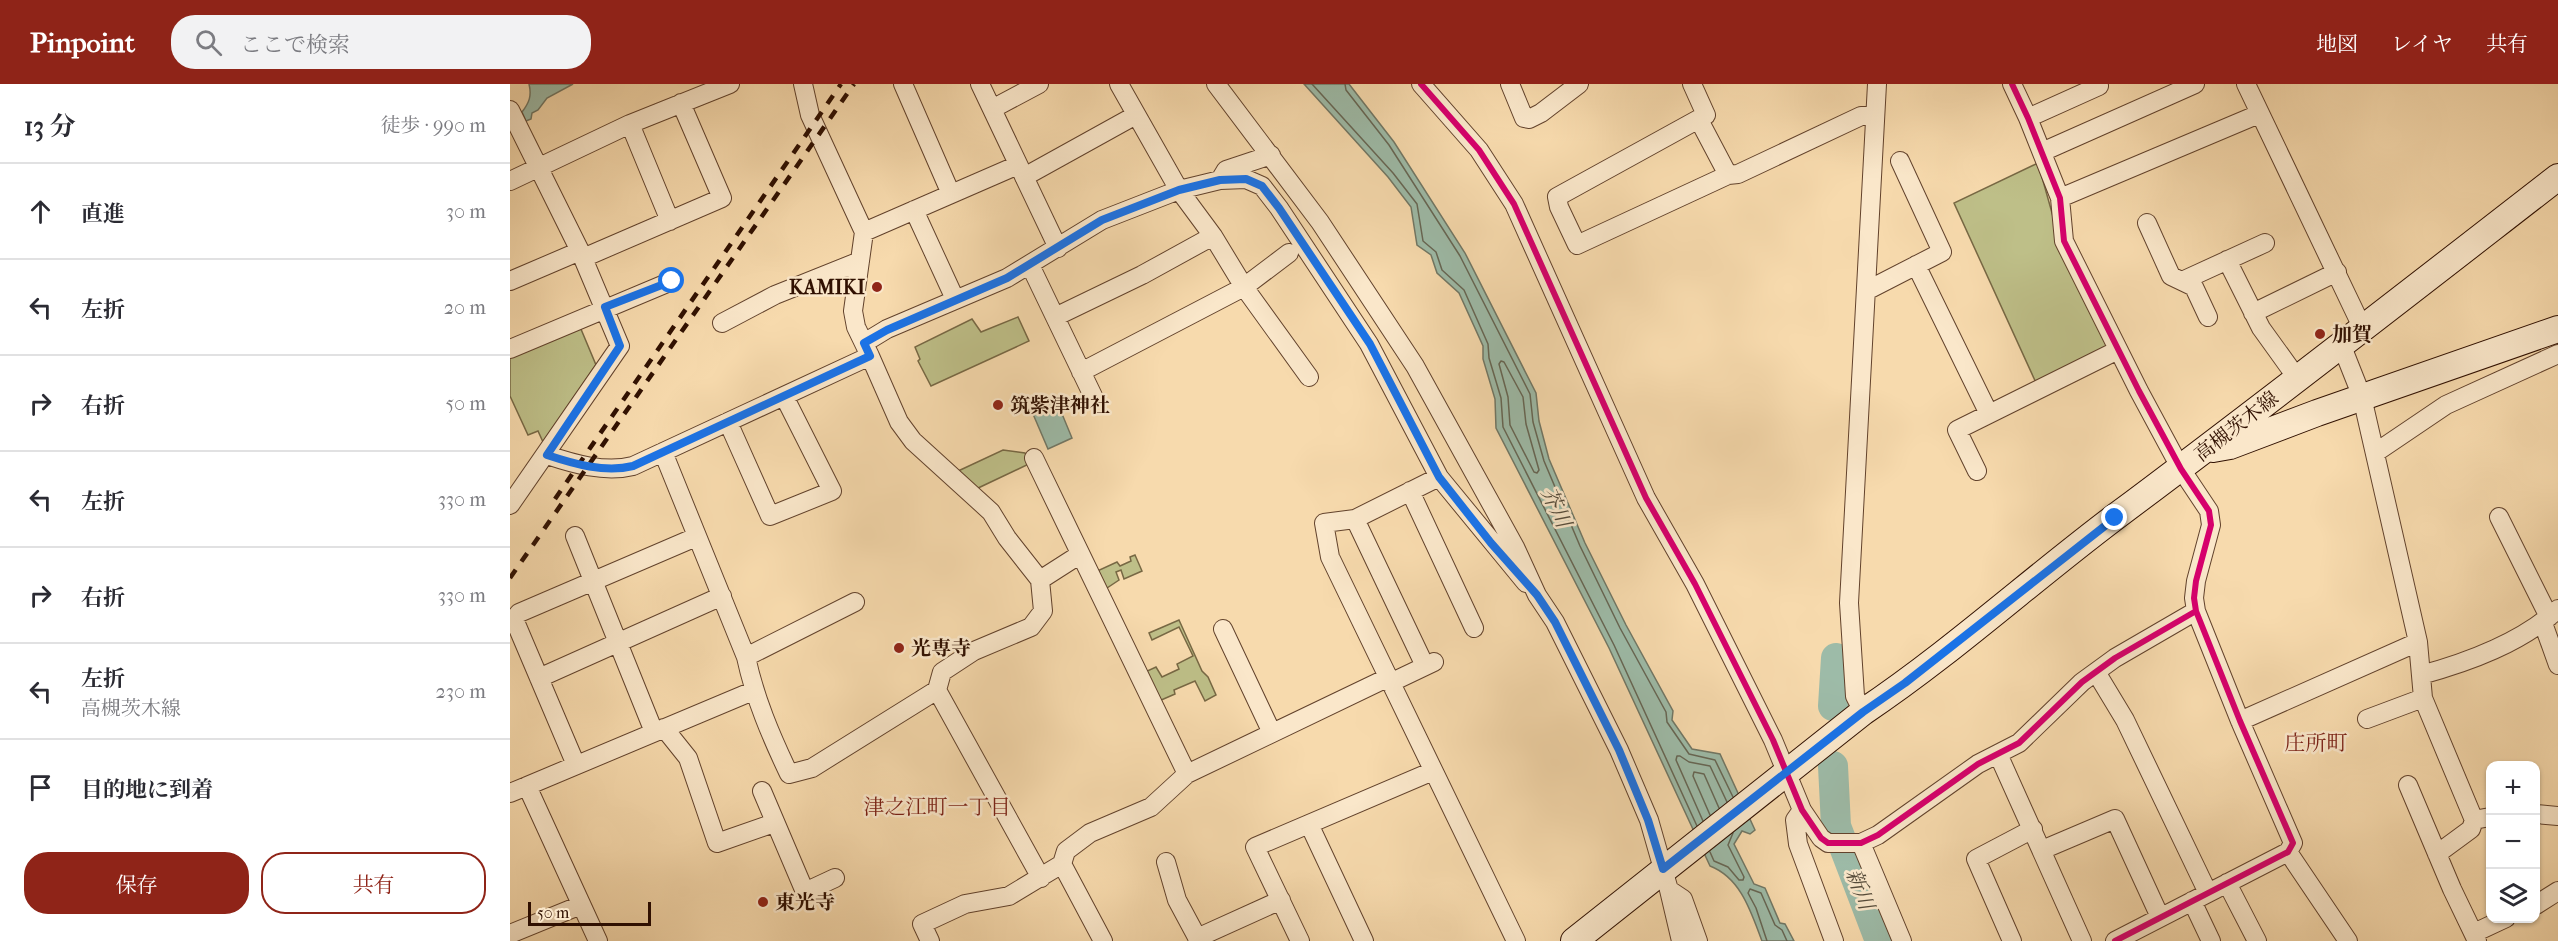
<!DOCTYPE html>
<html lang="ja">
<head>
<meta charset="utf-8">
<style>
  :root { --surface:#fff; --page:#f2f2f3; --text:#2b2b33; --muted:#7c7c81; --line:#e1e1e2; --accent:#8f2418 }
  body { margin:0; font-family:"IM FELL French Canon","Noto Serif JP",serif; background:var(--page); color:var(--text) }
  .controls { position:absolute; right:18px; bottom:18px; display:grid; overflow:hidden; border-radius:12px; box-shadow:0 2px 4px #0004 }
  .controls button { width:54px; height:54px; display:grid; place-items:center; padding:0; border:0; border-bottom:2px solid var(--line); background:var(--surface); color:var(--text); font:30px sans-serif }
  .scale { position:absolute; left:18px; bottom:15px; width:123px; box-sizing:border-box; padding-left:6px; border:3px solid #301001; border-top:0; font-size:16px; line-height:21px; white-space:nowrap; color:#301001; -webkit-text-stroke:4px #fae7ca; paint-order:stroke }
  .stop { position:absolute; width:18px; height:18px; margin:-14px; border:4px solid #1a73e8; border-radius:50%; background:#fff }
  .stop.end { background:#1a73e8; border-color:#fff; box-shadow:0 2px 6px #0008 }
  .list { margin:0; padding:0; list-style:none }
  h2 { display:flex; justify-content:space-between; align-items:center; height:78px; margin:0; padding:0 24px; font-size:26px }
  h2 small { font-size:20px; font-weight:400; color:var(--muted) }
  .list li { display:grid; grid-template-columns:39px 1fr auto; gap:18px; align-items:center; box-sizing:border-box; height:96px; padding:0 24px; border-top:2px solid var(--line) }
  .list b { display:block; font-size:22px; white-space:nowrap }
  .list p { margin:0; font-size:20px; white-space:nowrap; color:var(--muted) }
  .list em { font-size:20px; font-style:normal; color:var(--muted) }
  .actions { display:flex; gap:12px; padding:18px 24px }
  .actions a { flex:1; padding:14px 0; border:2px solid var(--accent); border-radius:24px; text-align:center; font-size:21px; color:var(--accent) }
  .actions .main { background:var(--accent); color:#fff }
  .icon { flex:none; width:33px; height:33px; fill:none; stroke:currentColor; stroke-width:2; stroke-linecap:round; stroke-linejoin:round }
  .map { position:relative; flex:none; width:2048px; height:857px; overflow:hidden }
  header { display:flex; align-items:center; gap:36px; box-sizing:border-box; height:84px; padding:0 30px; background:var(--accent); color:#fff }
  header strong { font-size:28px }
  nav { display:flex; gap:33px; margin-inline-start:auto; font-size:21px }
  .search { width:420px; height:54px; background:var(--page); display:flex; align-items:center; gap:15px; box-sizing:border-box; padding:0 21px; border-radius:24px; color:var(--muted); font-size:22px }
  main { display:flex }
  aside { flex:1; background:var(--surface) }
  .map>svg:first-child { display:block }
</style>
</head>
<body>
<header>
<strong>Pinpoint</strong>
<div class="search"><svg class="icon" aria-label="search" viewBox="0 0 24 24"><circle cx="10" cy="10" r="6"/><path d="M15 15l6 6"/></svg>ここで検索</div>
<nav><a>地図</a><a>レイヤ</a><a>共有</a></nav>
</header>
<main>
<aside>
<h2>13 分<small>徒歩 · 990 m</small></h2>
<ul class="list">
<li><svg class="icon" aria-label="ahead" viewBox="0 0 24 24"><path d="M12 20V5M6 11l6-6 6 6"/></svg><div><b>直進</b></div><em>30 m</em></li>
<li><svg class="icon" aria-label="left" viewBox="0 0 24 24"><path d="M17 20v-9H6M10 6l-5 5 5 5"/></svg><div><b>左折</b></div><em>20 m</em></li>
<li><svg class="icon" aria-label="right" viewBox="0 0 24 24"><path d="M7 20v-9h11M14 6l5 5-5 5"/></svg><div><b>右折</b></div><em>50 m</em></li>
<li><svg class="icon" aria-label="left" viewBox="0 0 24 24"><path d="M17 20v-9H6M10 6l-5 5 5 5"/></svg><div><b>左折</b></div><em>330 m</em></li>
<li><svg class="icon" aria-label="right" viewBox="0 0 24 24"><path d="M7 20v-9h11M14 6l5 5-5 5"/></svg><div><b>右折</b></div><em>330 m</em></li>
<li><svg class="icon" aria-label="left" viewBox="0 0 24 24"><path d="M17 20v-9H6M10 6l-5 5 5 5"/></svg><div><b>左折</b><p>高槻茨木線</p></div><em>230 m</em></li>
<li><svg class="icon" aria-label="arrive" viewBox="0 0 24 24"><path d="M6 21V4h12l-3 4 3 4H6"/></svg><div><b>目的地に到着</b></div></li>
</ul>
<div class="actions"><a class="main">保存</a><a>共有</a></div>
</aside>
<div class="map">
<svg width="2048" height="857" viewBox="0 0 2048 857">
  <rect width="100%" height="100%" fill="#f7daad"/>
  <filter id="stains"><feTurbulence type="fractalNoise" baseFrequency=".00333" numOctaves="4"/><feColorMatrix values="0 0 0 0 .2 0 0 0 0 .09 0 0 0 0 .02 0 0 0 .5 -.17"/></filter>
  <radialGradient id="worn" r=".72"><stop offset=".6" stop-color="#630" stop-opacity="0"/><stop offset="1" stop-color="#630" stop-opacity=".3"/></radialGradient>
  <path fill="#bebf88" stroke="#776844" stroke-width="1.5" d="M1528,79L1551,161L1599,257L1594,266L1527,301L1444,119Z
    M508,233L519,257L421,302L408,277L410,275L405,263L462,235L471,248Z
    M68,238L86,281L33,358L28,347L18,351L0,312V267Z
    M493,366L515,369L521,379L466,405L446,388Z
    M625,471L632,487L614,495L611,486L606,488L609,496L594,506L585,488L607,478L610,482L621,477L620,473Z
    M669,536L692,587L698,593L706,611L695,617L685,597L664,606L665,610L649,617L635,588L646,583L652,593L669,585L667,580L683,572L669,543L642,556L639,549Z"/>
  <path fill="#9dbba8" stroke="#717765" stroke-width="1.5" d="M19,0H63L37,14L28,26L22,29L21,35L16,37L12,28C19,19 22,12 19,0Z
    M794,0H839L884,58L955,169L1026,309L1029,337L1039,375L1075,459L1116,541L1163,627L1162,636L1182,665L1210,670L1245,746L1240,750L1232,747L1224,760L1244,800L1255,804L1270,839L1275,840L1284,857H1252C1241,828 1231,794 1200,782L1099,564L986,344L985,315L973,275V262L949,209L927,189L921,171L907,161L901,123L878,93Z
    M545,313L562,354L538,365L520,323Z"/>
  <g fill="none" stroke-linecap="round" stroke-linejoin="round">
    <path stroke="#666654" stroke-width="1.5" d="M802,0L883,89L907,120L913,157L926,168L932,186L954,206L978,260L979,274L991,314L993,343L1104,561L1187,742
      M835,0L836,6L879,61L950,172L1020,310L1023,338L1034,377L1070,462L1110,544L1156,628L1157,638L1179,670L1205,676L1223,713
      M991,277L994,278L1013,313L1016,340L1029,386L1027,389L1024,388L1000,341L998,313L989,280Z
      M1200,731L1183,692L1184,688L1194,690L1209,724
      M1193,737L1166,676L1167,672H1170L1179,678L1200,682L1217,718
      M1200,768L1204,777L1218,783L1229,796H1233L1234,793L1218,761L1223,749
      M1257,857L1246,824L1238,809L1240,805L1251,809L1265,841L1272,846L1277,857"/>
    <path stroke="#9dbba8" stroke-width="30" d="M1323,622L1326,574
      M1323,682L1326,742L1370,857"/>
    <g stroke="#62422c" stroke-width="20">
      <path id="street" d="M393,0L441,110
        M470,0L548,164
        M609,0L669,106L703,152L734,203L799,293
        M706,0L810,138L905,282L1005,463L1027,511L1045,538L1109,666L1139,736L1159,806L1171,857
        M911,0L969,66L1004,120L1136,414L1185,500L1263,656L1292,726L1311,754L1318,759H1351L1368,751L1468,680L1509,659L1572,598L1605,574L1686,527
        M1000,0L1014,34L1019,35L1031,29L1069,0
        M1182,0L1196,31L1047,113L1049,123L1067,161L1218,91L1228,90L1351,32H1365
        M1502,0L1518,34L1550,114L1554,157L1629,307L1671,385L1699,427L1701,441L1686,497L1684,514L1686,527L1730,637L1783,759L1778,768L1605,857
        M1736,0L1852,243
        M482,25L529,0
        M0,26L70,167L110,262L0,421
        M1518,34L1589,2L1588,0
        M1189,36L1218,91
        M120,40L160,137
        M1532,68L1685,0
        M514,93L626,31
        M710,96L716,86L761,71
        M0,97L120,40L220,0
        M1550,114L1749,30
        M404,126L445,215
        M1637,139L1661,192L1684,203L1698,233
        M354,148L508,81
        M73,174L212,114L171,19
        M1717,176L1751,244L1787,294
        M520,181L583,312
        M1406,181L1479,330
        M0,197L70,167
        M1672,197L1755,159
        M1358,206L1432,168L1390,77
        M1743,229L1827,188
        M545,233L632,191L703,152
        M212,239L265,211L350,177
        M354,259L377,245L497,194L592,136L669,106L710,96L736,95L752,102L769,124L859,260L929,393L1016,499
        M1831,260L1852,313L1908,558L1913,614L1964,736L1980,733
        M0,265L162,197
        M360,272L389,338L403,357L481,428L497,454L530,496L533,527L521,543L464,567L432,588L427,606L531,794
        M571,288L734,203L779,169
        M218,338L260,432L322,407L274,312
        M153,368L236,573C245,615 261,652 279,690L302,684L427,606
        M1865,369L1936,321L2048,270
        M37,371C64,380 95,389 123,382L360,272L346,243L343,227L354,148L300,31L293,0
        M524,374L677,690
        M1467,387L1447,346L1608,266
        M929,393L845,435L814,439L820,473L1006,857
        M900,407L964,544
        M1989,433L2039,533
        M845,435L915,582
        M65,452L144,648
        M530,496L569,471
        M4,535L66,681
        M2033,539L2048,581
        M0,540L9,529L186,453
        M713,545L762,649
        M236,573L345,518
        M1586,588L1615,636L1698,809
        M1911,591C1959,578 2011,559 2048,525
        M29,594L212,512
        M880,599L924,578
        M1353,628L1345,612L1339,519L1367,0
        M1857,635L1913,614
        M1730,637L1908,558
        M154,644L178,674L207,759L264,739
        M1488,670L1572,857
        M1898,701L1942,805L1967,857
        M252,707L295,808L325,794
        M0,709L17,702
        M1292,726L1285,736L1288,760L1324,857
        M2026,730L2048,732
        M799,740L854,857
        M1351,759L1392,857
        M1532,766L1605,735L1650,833
        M1778,768L1838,857
        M1927,770L1961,745L1964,736
        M656,778L667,816L689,857
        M552,780L593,857
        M1717,799L1747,857
        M1161,807L1173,815L1188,857
        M1682,817L1701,857
        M2026,821L2048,807
        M1964,849L1996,834
        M0,850L71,821
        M687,854L771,816
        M88,857L17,702L243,607
        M420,857L412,840L455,820L499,812L552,780L556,767L580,749L641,723L677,690L877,594
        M790,857L745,763L923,687
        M1502,857L1466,775L1523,745"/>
    </g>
    <g stroke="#301001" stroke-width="28">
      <path id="secondary" d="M1703,365L1720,362L1807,329L2048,245
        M1064,857L1353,628C1441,569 1520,497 1605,433C1754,322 1901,207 2048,93"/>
    </g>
    <use href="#street" stroke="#fae7ca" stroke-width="18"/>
    <use href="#secondary" stroke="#fae7ca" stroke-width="26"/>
    <path stroke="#301001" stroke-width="4.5" stroke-dasharray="10 10" stroke-linecap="butt" d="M45,415L331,0
      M0,494L344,0"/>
    <g stroke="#fae7ca" stroke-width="10">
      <path id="cycleway" d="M911,0L969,66L1004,120L1136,414L1185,500L1263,656L1292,726L1311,754L1318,759H1351L1368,751L1468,680L1509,659L1572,598L1605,574L1686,527
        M1502,0L1518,34L1550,114L1554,157L1629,307L1671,385L1699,427L1701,441L1686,497L1684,514L1686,527L1730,637L1783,759L1778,768L1605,857"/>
    </g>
    <use href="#cycleway" stroke="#d6006c" stroke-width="6"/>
  </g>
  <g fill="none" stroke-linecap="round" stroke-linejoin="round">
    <path stroke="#1a73e8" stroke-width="8" d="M162,197L95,223L110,262L37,371C64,380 95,389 123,382L360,272L354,259L377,246L497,194L592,136L669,106L710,96L736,95L752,102L769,124L860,260L929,393L981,459L1027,511L1045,538L1109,666L1138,736L1153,785L1353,628L1395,599L1605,434"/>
  </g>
  <g fill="#8f2418" stroke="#fae7ca" stroke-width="2">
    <circle cx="367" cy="203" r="6"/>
    <circle cx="1810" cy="250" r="6"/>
    <circle cx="488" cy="321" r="6"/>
    <circle cx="389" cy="564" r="6"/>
    <circle cx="253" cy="818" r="6"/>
  </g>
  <g text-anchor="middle" stroke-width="5" stroke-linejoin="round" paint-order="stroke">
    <g font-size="20" font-weight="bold" fill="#301001" stroke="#fae7ca" text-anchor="start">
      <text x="355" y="210" text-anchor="end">KAMIKI</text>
      <text x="1822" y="257">加賀</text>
      <text x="500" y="328">筑紫津神社</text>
      <text x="401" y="571">光専寺</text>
      <text x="265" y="825">東光寺</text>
    </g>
    <g font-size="20" fill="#301001" stroke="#fae7ca">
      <text transform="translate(1726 342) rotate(-38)" y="7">高槻茨木線</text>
    </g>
    <g font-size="21" font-style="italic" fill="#564c3b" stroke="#fae7ca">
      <text transform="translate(1046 423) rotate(65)" y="7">芥川</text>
      <text transform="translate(1350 805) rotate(69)" y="7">新川</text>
    </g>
    <g font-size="21" fill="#7a1f14" stroke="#fae7ca">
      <text x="1806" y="666">庄所町</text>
      <text x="427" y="730">津之江町一丁目</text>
    </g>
  </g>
  <rect width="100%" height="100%" filter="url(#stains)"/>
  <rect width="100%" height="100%" fill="url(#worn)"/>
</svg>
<div class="controls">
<button>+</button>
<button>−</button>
<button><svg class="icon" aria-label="layers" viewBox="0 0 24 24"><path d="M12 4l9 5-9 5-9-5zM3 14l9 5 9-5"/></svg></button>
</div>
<div class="scale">50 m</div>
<div class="stop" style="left:162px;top:197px"></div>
<div class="stop end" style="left:1605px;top:434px"></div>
</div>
</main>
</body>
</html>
